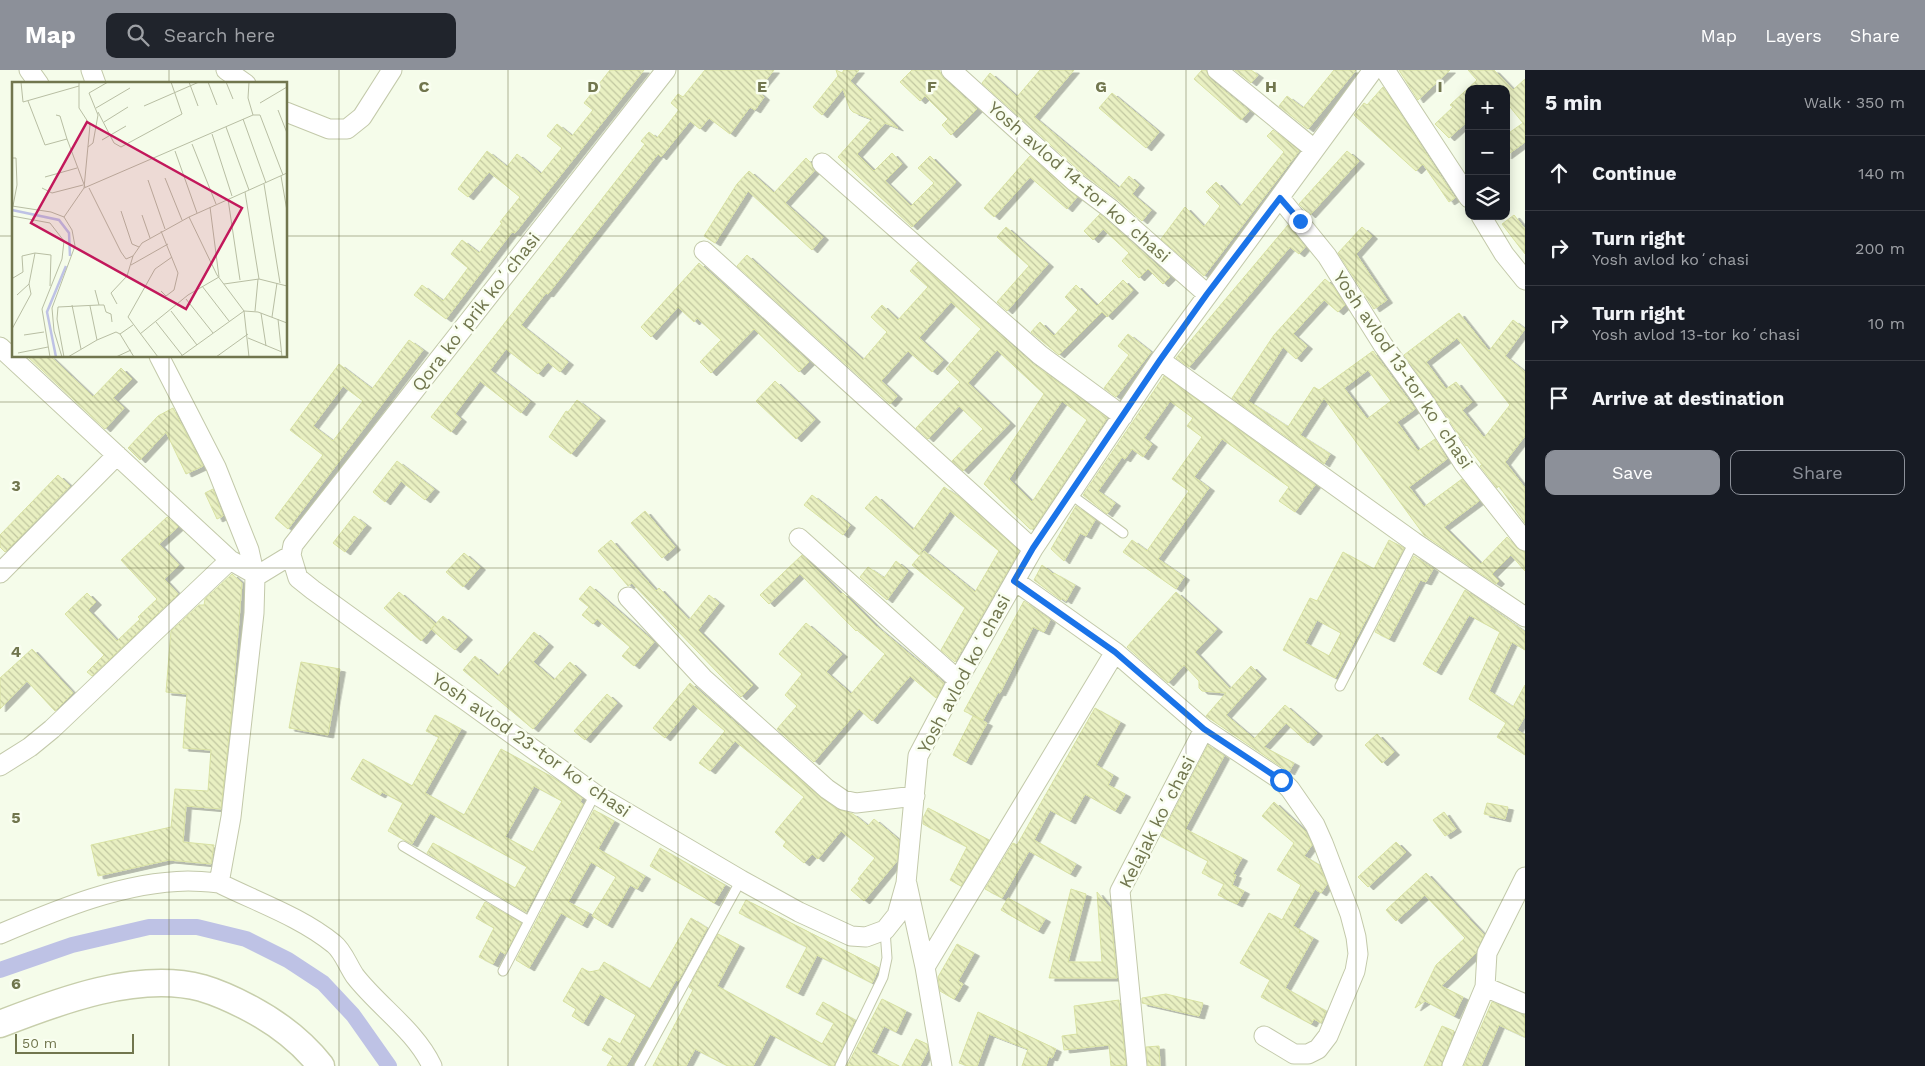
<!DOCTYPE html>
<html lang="en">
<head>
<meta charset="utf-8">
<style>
  :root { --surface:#171b24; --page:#20242c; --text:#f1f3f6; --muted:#9ea1a6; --line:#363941; --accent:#8c9099 }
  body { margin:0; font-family:"Work Sans",sans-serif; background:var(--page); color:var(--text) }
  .controls { position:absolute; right:15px; top:15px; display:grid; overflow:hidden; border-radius:10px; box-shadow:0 2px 12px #0003 }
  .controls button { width:45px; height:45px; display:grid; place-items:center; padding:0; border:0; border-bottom:1px solid var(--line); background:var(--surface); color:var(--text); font:25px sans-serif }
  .scale { position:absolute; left:15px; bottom:12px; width:119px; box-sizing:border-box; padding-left:5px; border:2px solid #71764e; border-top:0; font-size:14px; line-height:18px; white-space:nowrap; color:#71764e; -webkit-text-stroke:4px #f9fef0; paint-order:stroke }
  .stop { position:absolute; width:15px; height:15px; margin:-11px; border:4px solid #1a73e8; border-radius:50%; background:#fff }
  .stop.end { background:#1a73e8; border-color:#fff; box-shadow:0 1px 5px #0008 }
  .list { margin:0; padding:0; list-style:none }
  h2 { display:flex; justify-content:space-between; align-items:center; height:65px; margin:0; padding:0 20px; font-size:21px }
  h2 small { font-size:16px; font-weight:400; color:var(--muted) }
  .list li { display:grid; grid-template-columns:32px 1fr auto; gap:15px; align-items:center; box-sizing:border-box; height:75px; padding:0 20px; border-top:1px solid var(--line) }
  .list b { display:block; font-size:19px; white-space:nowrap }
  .list p { margin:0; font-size:16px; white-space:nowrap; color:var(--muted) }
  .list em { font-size:16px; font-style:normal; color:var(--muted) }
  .actions { display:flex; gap:10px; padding:15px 20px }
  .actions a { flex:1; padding:11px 0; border:1px solid var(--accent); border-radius:10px; text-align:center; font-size:18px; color:var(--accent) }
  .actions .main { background:var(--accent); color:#fff }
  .icon { flex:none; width:28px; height:28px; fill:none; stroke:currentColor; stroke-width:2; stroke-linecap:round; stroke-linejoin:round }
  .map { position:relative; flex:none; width:1525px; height:996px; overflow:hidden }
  header { display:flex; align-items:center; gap:30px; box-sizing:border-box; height:70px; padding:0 25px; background:var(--accent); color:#fff }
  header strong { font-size:24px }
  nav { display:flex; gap:28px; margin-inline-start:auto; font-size:18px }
  .search { width:350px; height:45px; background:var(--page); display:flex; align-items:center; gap:12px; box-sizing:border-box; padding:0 18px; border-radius:10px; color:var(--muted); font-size:19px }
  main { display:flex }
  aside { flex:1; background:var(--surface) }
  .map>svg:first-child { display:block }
</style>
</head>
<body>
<header>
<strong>Map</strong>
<div class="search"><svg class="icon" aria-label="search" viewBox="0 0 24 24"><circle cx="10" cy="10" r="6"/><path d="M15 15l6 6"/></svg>Search here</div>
<nav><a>Map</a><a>Layers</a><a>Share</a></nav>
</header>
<main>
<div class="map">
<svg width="1525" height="996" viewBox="0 0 1525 996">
  <defs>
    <pattern id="building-back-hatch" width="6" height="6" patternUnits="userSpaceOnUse" patternTransform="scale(1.25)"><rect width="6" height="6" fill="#e9f0c2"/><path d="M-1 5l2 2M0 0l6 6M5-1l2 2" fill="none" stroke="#c1c7a0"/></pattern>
    <filter id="shadow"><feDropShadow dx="5.5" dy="3" stdDeviation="0" flood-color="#0004"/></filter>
  </defs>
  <rect width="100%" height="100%" fill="#f5fcea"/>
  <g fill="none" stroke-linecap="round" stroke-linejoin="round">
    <path stroke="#bec2e5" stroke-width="16" d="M0,900L72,875L149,857H197L246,869L288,890L323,913L353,945L389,996"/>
  </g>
  <path fill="url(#building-back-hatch)" stroke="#d9e2a3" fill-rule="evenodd" filter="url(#shadow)" d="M610,0H644L515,163L512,162L446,249L414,225L422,215L443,231L468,198L451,184L462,170L479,183L502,153L500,152L520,127L489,102L468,127L458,119L487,81L507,97L517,84L541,104L562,78L547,66L557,54L572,66L593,40L584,33Z
    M705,0H774L757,21L764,27L755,40L750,37L730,64L709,48L700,59L690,51L661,87L658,84L548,224L546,223L521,255L568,292L560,302L548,292L538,304L506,279L490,300L530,331L521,343L480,311L455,344L461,349L451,362L431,347L645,74L641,71L649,62L657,68L679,40L671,33L678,24L683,27Z
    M836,0L842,3L844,0H859L850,11L898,58L885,53L857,84L874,101L892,83L902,94L885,111L911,136L934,113L918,98L930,86L956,112L912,157L838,87L872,49L853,42L850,39L843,19L822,45L813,37L838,6Z
    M912,0H939L943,8L977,39L951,65L942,55L948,49L925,26L920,31L900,12Z
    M1040,0H1074L1034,47L1119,118L1129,106L1139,115L1132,124L1151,140L1142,151L1118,130L1082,103L982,13L990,3L1017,27Z
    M1202,0H1206L1210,9L1249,41L1241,50L1194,9Z
    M1235,0H1251L1258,5L1251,13Z
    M1334,0H1356L1308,59L1279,36L1287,26L1303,38Z
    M1399,0H1450L1418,30Z
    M1468,0H1494L1513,20L1525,9V72L1506,86V65L1523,53L1506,32V19H1469V50L1449,68L1435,54L1453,37L1450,35L1477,10Z
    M1383,17L1455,128L1449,132L1423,94L1416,101L1354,45L1364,33L1367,35Z
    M1112,23L1159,62L1146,78L1099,38Z
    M1273,60L1299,81L1204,206L1161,169L1185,137L1204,157L1220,136L1206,122L1216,112L1240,137L1284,82L1267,66Z
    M1347,81L1359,91L1310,145L1299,134Z
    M1030,86L1077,127L1067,139L1030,107L994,147L984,138Z
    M806,88L811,93L814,101L785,133L823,167L812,180L748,121L715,173L704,166L737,114L749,101L774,123Z
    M1100,144L1170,207L1163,214L1148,199L1139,208L1122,191L1129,183L1103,159L1093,170L1084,161Z
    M1514,145L1525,159V184L1502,154Z
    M1288,155L1305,177L1299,184L1290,177L1189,297L1176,288Z
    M1006,157L1048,194L1007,241L997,232L1029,196L997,167Z
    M1362,157L1372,166L1356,184L1387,230L1374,239L1338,183Z
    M747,185L863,290L887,262L871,247L882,235L898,250L928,217L910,201L918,192L1033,294L1107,348L1033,459H1030L984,414L1044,324L997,280L968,313L1010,353L963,401L952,391L983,359L959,336L928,369L916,358L960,312L946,299L981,259L951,232L919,268L943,290L932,302L908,281L881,311L897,326L890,334L737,196ZM1062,331L1087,350L1032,432L1009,409Z
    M699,193L809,292L799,302L754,259L711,303L700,292L721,270L697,248L694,252L678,237L651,267L641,257Z
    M1325,209L1332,215L1345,235L1338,242L1324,230L1293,264L1307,276L1296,289L1283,277L1248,331L1288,357L1314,317L1319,320L1373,281L1415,339L1397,352L1418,381L1435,369L1447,389L1409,417L1424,437L1462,409L1479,431L1444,457L1481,494L1507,467L1517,478L1525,482V501L1511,485L1492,504L1499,511L1496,514L1424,465L1324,328L1300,365L1330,384L1324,394L1232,328L1274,265ZM1368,300L1391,331L1367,349L1344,318Z
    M1123,210L1133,220L1107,247L1102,242L1059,285L1031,262L1040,252L1054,266L1078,240L1065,227L1076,215L1097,236Z
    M1459,243L1489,281L1513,250L1525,259L1505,286L1525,302V366L1505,392L1525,418V453L1499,416L1497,418L1480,396L1482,395L1467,375L1466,376L1430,321L1404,285ZM1457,268L1510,335L1484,368L1462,340L1472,332L1456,312L1446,319L1426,292Z
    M1128,264L1151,282L1116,327L1104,318L1129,285L1118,276Z
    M409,270L423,280L288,459L275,448L323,385L290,360L339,294L372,319ZM343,316L363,331L333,371L313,356Z
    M27,286H50L93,327L121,298L132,309L113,328L124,338L105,359Z
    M1164,306L1315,415L1295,442L1279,431L1289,417L1222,369L1194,407L1209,418L1158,489L1184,507L1176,519L1123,482L1132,470L1147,481L1189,421L1172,409L1202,367L1187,356L1193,348L1170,331L1144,368L1152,374L1143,387L1132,379L1125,389L1122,387L1098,421L1115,433L1107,444L1083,425Z
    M775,311L815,349L796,369L756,331Z
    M577,330L600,348L571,384L549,367L566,341L568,342Z
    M173,338L203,396L186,404L166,362L140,390L128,378L158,346Z
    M397,391L434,419L425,430L401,411L385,432L373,422Z
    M58,405L70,416L5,482L0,477V465Z
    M944,417L959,427L1019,481L955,592L941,580L965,538L912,495L924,481L975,522L999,481L950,441L919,485L865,438L876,426L913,460Z
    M213,419L223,446L217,449L205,423Z
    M812,425L850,455L843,465L804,435Z
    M1076,436L1095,450L1086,466L1080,463L1064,491L1051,479Z
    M645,441L675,477L662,488L631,453Z
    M354,446L366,455L345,482L333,473Z
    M167,447L178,457L159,474L179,495L164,509L178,524L92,606L87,602L104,585L65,544L87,523L96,532L88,540L117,571L140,549L138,547L157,529L121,490Z
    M611,470L656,521L659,518L689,550L709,525L719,533L698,560L753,615L741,627L632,513L628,516L598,481Z
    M1389,470L1404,478L1335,608L1283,580L1310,528L1317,531L1343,482L1374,499ZM1317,550L1341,563L1329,586L1305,573Z
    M464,483L480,497L463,517L446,502Z
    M802,485L841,524L843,523L877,557L944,613L936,628L910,606L872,651L859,639L814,692L777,659L797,636L785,625L802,604L779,584L806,553L842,584L826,602L851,624L885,584L857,560L856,561L800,504L769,534L760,525Z
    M1414,486L1433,499L1426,512L1420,510L1389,569L1375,562Z
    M896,491L908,501L887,530L860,507L868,497L884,508Z
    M1042,495L1053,504L1054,503L1075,515L1066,531L1062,528L1061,530L1034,510Z
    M232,504L242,513L231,648L221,739L186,736L183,772L214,775L211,794L169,790L98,806L91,775L171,757L175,719L208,721L211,680L183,678L187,624L166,622L171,561L199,535H204L205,529Z
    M590,516L654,572L634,596L622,586L630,577L597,549L593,554L582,545L589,537L579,529Z
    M1465,520L1525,562V580L1512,572L1489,621L1513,637L1525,615V646L1517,660L1525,665V685L1497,667L1506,653L1469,629L1500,562L1469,545L1436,602L1423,594Z
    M399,522L436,554L421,571L384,538Z
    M1176,522L1217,559L1195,582L1230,619L1251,596L1261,606L1226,645L1254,669L1285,635L1317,663L1308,673L1286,653L1264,677L1294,693L1289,702L1206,646L1226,623L1202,621L1199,618V611L1184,595L1168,613L1127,577Z
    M1024,531L1050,550L1044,562L1033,557L1000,623L998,622L983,650L964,641Z
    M443,546L467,567L455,580L431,559Z
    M534,562L548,574L533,592L554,610L570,592L581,602L533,659L463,600L475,586L498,606Z
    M32,579L73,623L55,641L27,611L0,639V608Z
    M301,592L340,599L328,665L289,658Z
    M690,613L821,728L837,739L853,744L868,756L874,749L899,770L897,791L864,831L851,820L860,810L858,809L875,788L841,761L818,789L812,784L804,793L783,776L786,772L775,762L804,727L735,671L710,701L699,693L725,661L693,634L665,668L653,658Z
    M607,624L617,633L585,670L574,661Z
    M1095,638L1120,652L1096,695L1113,705L1108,715L1125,724L1115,741L1085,724L1070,751L1050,740L1034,770L1076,794L1070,804L1029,781L1002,828L985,819L1013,773L1017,775Z
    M435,645L461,659L425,723L464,745L501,679L552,707L582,728L580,732L583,734L526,842L427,783L433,773L515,818L527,797L430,743L412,774L388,761L403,733L382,722L380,725L351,709L363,689L412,716L439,667L426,661ZM534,716L562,731L533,782L505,767Z
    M973,646L987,653L966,692L953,685Z
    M1377,664L1394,682L1382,693L1365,675Z
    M1208,675L1224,686L1185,759L1242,788L1233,804L1236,805L1232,815L1244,821L1237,834L1218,825L1224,814L1202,803L1208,791L1161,766Z
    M1274,732L1305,761L1312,775L1304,786L1319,795L1327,814L1321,823L1315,819L1293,856L1300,860L1299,863L1301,861L1313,868L1285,918L1326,941L1321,953L1314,949L1311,954L1261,927L1270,910L1240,893L1269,843L1282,850L1301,815L1277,800L1294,773L1262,746Z
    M1487,733L1508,737L1505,749L1484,744Z
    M928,738L989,770L961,816L950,810L967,777L923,754V748Z
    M594,740L614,751L598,779L645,806L637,819L630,815L607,855L592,846L616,807L591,792L568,832L589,843L582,855L561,843L529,898L516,890Z
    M1444,742L1456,759L1445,766L1433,750Z
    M1396,772L1406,782L1368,817L1358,807Z
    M660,778L725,815L714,833L650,796Z
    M1426,803L1484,865L1476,883L1441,916L1463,927L1454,946L1425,931L1415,938L1436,895L1465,868L1425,825L1396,851L1386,840Z
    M1071,819L1086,824L1068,892H1102L1097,822L1110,838L1117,908H1049Z
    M1008,828L1045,849L1038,861L1001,840Z
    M746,830L879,898L872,913L817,885L798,923L786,917L807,877L739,843Z
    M485,832L521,853L505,884L500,881L493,894L479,887L494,858L476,848Z
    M691,848L707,858L678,911L676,910L626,996H607L613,986L602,980L609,968L620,974L636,945L600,924L583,953L572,946L576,939L563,931L582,898L589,902L599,900L604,892L650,919Z
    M718,864L739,875L717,916L822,974L834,953L816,944L823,932L855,950L834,996H830L770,964L753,996H728L695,979L686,996H653L693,920L689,917Z
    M957,874L974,883L958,911L963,914L954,929L940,921L938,907Z
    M1166,924L1203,933L1199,946L1142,933V928Z
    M882,929L906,941L896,962L884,956L871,982L899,996H847Z
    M1119,930L1126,995L1111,996L1109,975L1064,980L1062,966L1077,964L1074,936Z
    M1492,932L1525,945V967L1499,955L1481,996H1464Z
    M978,942L1056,979L1052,988L1049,987L1046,996H1022L1028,979L989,964L977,996H968L959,993Z
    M1442,956L1454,961L1441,996H1424Z
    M916,969L927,974L928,980L920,996H902Z
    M1159,976L1160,996H1148L1146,977Z"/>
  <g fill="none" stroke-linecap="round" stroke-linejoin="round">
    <g stroke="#c3c9aa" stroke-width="11">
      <path id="lane" d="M1070,424L1123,463
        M1340,616L1414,472
        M403,776L529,851
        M503,901L595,724
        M639,996L741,810
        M840,996L883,907L887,888L885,860"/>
    </g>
    <g stroke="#c3c9aa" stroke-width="21">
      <path id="street" d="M29,0L39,14
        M91,0L96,14
        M226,0L246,14
        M666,0L293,475L291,485L298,508L313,520L595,724L741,810L799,842L851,866L866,867L885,860L897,845L906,813L918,686L958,610L1033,479L1160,290L1373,0
        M951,0L1075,112L1111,139L1207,224
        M1217,0L1314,79
        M1385,0L1469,128
        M286,42L329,59H347L362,47L392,0
        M822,93L1040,285L1123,346
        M1280,128L1327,186L1383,275L1421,327L1464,394L1525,471
        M1481,146L1504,184L1525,210
        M704,181L1033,479
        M0,277L230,490L253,503
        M1160,290L1414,472L1525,547
        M799,468L958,610
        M0,503L117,385
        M255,507L291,485
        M1015,511L1115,582L1204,659L1281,710L1290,719L1315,755L1323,773L1350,844L1356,867L1358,884L1355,901L1328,966L1318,979L1308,984H1294L1264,966
        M628,527L703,608L827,719L843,730L856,733L915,726
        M0,696L30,677L52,659L230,490
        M219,813C257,832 301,847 334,874C343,881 348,896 355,906C379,937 415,960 432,996
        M907,814L925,897L942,996
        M0,864C59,839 123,812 188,811C198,811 209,812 219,813L231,747L254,543L255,507L249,480L216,397L159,286
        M925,897L1115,582
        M1485,917L1525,934
        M1137,996L1120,821L1204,659
        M1452,996L1485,917L1487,883L1525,807"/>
    </g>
    <g stroke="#c7ceab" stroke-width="29">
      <path id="secondary" d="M0,954C59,931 138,901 202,918C219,923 236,931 251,939C277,953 303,973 321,996"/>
    </g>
    <use href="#lane" stroke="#fff" stroke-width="9"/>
    <use href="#street" stroke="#fff" stroke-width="19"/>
    <use href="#secondary" stroke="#fff" stroke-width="26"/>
  </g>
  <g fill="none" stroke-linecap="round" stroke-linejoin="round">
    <path stroke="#1a73e8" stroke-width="6" d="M1281,710L1204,659L1115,582L1014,511L1033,478L1160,290L1207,224L1280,128L1300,151"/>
  </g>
  <path fill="none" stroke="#71764e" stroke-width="1" stroke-opacity="0.55" d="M169,0V14M339,0V996M508,0V996M678,0V996M847,0V996M1017,0V996M1186,0V996M1356,0V996M0,166H14M286,166H1525M169,286V996M0,332H1525M0,498H1525M0,664H1525M0,830H1525"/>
  <g text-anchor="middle" stroke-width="5" stroke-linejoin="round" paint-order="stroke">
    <g font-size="18" fill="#71764e" stroke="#f9fef0">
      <text transform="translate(1079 112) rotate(41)" y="6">Yosh avlod 14-tor koʻchasi</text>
      <text transform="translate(476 242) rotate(-52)" y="6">Qora koʻprik koʻchasi</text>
      <text transform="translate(1403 300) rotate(56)" y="6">Yosh avlod 13-tor koʻchasi</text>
      <text transform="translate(964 604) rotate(-62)" y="6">Yosh avlod koʻchasi</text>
      <text transform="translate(531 675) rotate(35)" y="6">Yosh avlod 23-tor koʻchasi</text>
      <text transform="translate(1157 752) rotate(-63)" y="6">Kelajak koʻchasi</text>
    </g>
  </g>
  <g transform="translate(12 12)">
    <rect width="275" height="275" fill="#f5fcea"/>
    <path fill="none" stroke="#bec2e5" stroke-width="2.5" d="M0,128L47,138L57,151L58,174M44,275L35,230L54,184"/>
    <path fill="none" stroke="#b8bea3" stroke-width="1" d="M9,0L11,20L67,4M177,0L186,24M196,0L205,23M214,0L221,17M237,0L236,16L241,33M16,19L33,63L55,57L73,105M248,21L275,5M132,24L187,0M84,26L118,6M266,28L275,51M86,30L102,61L109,65L170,32L159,0M44,33L48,34L55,57M231,37L254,101M92,40L116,25M214,45L237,108M200,52L220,114M90,58L114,44M180,62L204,122M76,65L81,61L86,33L77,11L96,0M163,69L185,131M0,76H4L5,103L1,124M269,94L275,129M33,95L65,86M153,96L170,138M136,98L153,147M252,102L268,201M30,106L40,111L71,103M72,106L241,33H248L271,93M77,106L109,170L114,177L121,174M233,110L247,197M216,117L228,198M0,124L39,130L52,135L72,106L78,43L67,26V0M109,129L120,162L127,165M130,133L138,156M0,134L38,141L52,159L50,177L30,227L38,275M177,135L205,193L232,229L237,275M119,183L156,162M1,196L11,190L10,174L23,171M212,202L247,197L275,204M190,204L217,239M149,209L154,214L162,208L166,191L149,149M5,213L17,202M174,217L201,251M105,222L99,211L115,194L121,174L130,161L177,135L275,91M60,223L69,267M87,223H92L94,230L99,232L100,240M78,224L85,258M159,229L185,263M243,229L246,197M249,231L254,264M260,235L265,201M266,237L270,275M144,240L170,273M0,247L19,212L17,202L23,171L39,173L38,204M108,252L122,275M108,252L121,243M128,252L176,213L207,195L198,125M12,253L32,250M236,256L270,270M6,271L36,265M50,275L42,249L40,226L63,164L60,148L52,135M52,275L45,237L46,225L87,223L83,208M56,275L85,258L104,250L108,252M104,275L119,268M146,275L116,235L143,187L160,175M168,275L232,229L246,230L275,241M204,275L236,252"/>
    <path fill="#c2185b" fill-opacity="0.15" stroke="#c2185b" stroke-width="2.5" d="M75,40L230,126L174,227L19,141Z"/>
    <rect width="275" height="275" fill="none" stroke="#71764e" stroke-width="2.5"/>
  </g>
  <g font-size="16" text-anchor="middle" font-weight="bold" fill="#71764e" stroke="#f9fef0" stroke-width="5" stroke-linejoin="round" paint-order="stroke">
    <text x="424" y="22">C</text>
    <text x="593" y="22">D</text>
    <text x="762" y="22">E</text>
    <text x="932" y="22">F</text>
    <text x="1101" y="22">G</text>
    <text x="1271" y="22">H</text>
    <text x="1440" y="22">I</text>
    <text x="16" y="421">3</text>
    <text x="16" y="587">4</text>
    <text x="16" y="753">5</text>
    <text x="16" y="919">6</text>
  </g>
</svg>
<div class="controls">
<button>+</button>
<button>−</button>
<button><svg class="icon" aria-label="layers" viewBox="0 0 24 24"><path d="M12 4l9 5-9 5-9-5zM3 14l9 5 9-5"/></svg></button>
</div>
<div class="scale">50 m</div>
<div class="stop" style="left:1281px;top:710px"></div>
<div class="stop end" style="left:1300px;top:151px"></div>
</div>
<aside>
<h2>5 min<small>Walk · 350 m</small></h2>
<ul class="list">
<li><svg class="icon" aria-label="ahead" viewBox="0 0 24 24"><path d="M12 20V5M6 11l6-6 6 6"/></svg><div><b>Continue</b></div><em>140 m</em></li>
<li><svg class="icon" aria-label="right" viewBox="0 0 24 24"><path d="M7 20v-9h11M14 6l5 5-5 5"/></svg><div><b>Turn right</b><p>Yosh avlod koʻchasi</p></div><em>200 m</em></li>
<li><svg class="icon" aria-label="right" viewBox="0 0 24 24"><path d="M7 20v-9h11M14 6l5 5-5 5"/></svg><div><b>Turn right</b><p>Yosh avlod 13-tor koʻchasi</p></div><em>10 m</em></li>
<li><svg class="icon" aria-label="arrive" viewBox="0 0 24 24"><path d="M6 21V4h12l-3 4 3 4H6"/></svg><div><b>Arrive at destination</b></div></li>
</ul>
<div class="actions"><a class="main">Save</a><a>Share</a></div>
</aside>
</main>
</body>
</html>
